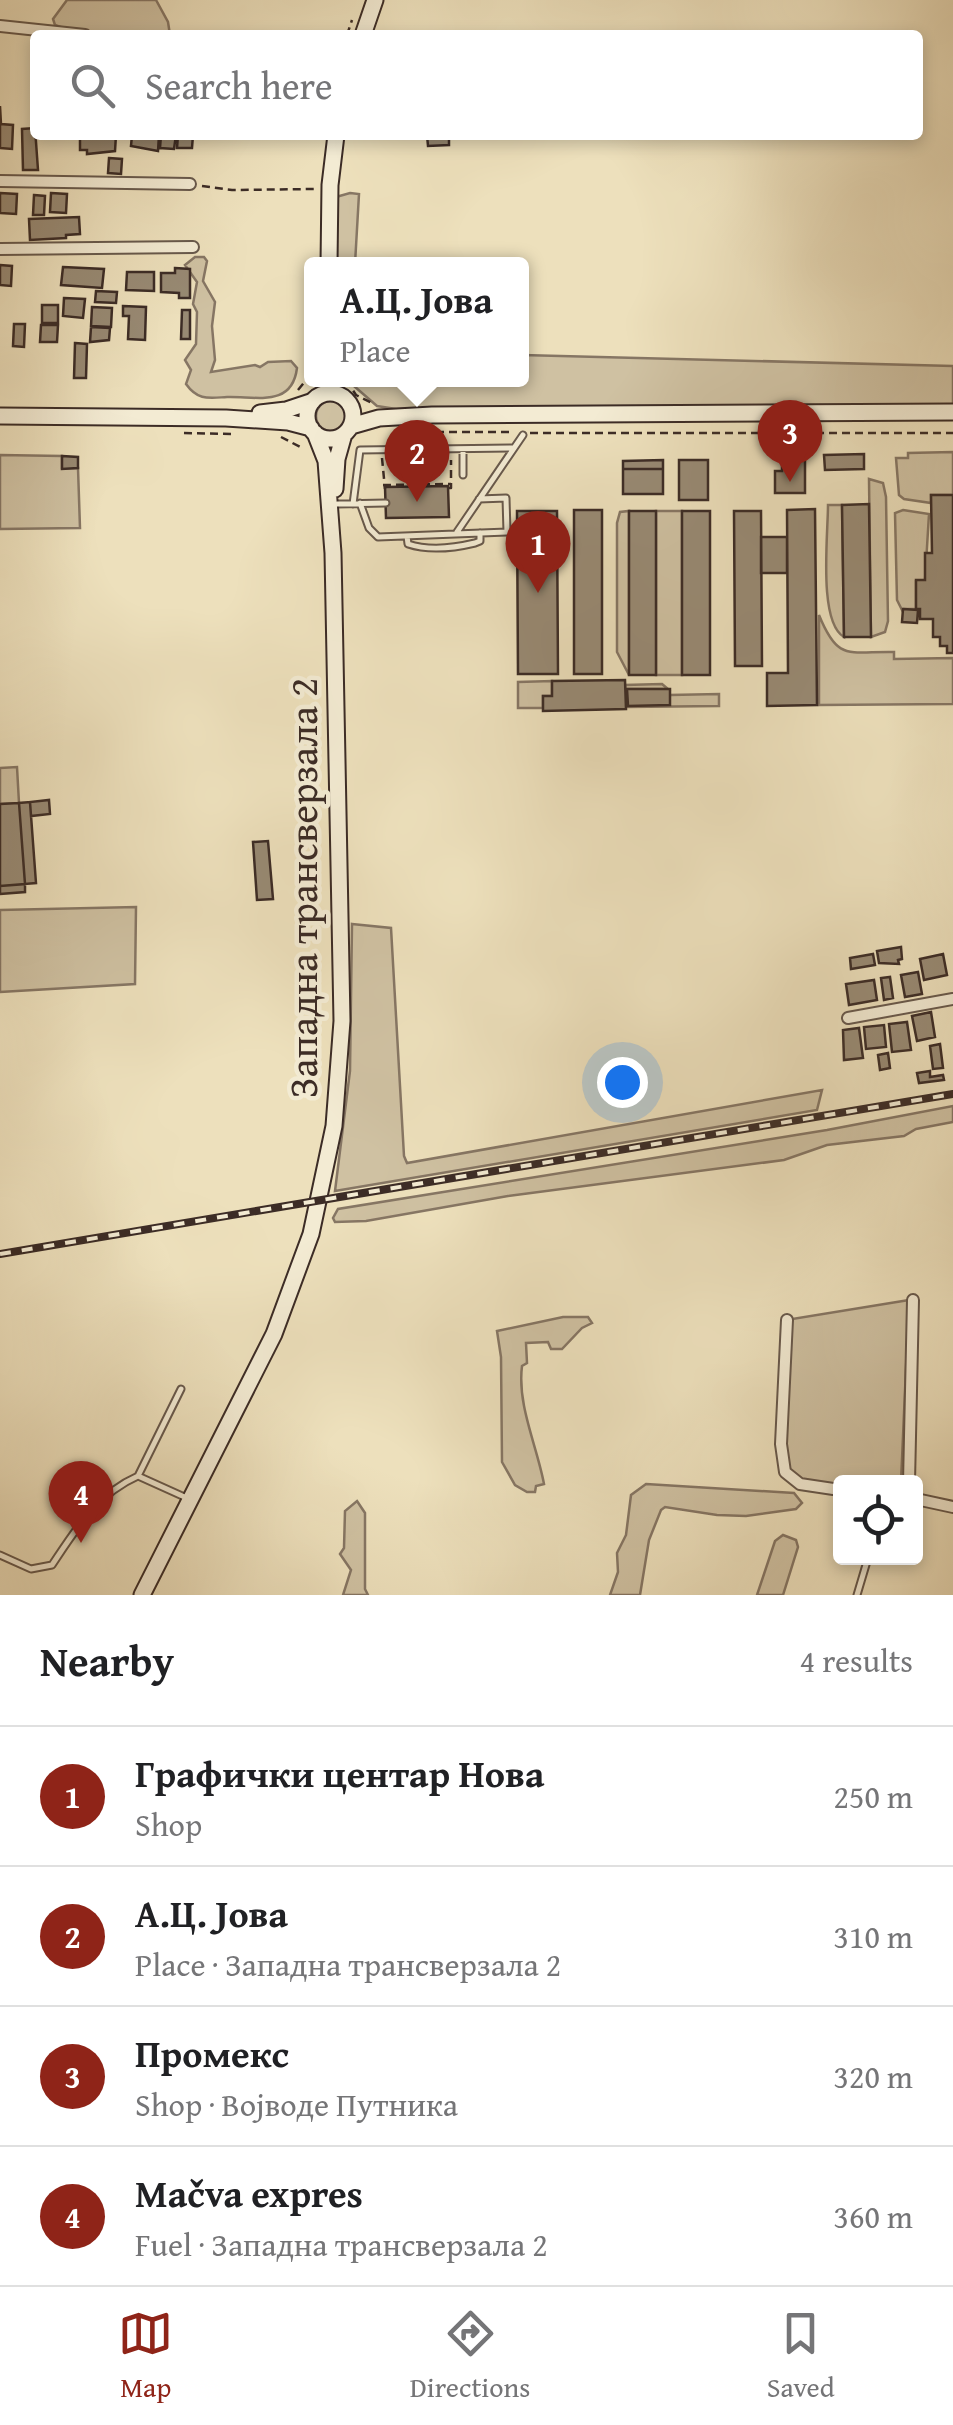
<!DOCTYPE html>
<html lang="en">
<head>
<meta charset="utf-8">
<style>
  :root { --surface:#fff; --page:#f6f6f6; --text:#202124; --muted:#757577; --line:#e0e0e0; --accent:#8f2418 }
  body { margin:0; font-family:"Gentium Book Plus",serif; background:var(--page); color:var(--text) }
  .controls { position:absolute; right:30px; bottom:30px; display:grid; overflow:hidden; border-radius:10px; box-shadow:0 5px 15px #0003 }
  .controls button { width:90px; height:90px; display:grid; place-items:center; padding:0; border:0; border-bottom:2px solid var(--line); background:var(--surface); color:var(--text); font:50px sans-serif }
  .you { position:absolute; left:622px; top:1082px; width:35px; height:35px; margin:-25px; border:8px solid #fff; border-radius:50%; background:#1a73e8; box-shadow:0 0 0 15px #1a73e833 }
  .badge { display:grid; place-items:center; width:65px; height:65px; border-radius:50%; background:var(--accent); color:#fff; font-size:32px; font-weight:700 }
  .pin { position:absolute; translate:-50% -82px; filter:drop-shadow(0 2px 5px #0008) }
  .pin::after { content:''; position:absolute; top:52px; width:35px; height:30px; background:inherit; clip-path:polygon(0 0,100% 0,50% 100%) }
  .popup { position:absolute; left:304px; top:257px; width:225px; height:130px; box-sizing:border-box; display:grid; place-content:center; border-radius:10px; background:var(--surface); filter:drop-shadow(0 2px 8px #0005); font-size:32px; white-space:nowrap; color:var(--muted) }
  .popup b { font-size:38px; color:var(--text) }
  .popup::after { content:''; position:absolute; left:50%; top:100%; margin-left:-20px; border:20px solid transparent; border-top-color:var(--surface) }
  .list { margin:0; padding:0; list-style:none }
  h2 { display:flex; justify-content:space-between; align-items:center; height:130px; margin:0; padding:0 40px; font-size:42px }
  h2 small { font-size:32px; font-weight:400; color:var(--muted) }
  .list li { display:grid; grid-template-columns:65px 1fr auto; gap:30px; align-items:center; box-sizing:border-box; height:140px; padding:0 40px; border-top:2px solid var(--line) }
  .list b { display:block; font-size:38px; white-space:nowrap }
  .list p { margin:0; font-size:32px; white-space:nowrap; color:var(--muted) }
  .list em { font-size:32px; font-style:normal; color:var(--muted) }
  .icon { flex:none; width:55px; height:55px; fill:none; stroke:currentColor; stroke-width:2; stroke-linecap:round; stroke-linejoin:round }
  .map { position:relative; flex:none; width:953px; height:1595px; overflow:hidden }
  .search { position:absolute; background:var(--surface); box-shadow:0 5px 15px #0003; left:30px; right:30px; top:30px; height:110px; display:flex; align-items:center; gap:25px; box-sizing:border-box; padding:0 35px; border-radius:10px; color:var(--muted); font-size:38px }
  .sheet { height:690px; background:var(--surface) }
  nav { display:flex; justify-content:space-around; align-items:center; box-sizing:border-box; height:140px; border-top:2px solid var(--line); background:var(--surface); font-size:28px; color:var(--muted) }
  nav a { display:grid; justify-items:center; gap:5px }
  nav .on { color:var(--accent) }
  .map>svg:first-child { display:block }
</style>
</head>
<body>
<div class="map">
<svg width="953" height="1595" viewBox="0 0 953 1595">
  <rect width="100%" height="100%" fill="#ede0bc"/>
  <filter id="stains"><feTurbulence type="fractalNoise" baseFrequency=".002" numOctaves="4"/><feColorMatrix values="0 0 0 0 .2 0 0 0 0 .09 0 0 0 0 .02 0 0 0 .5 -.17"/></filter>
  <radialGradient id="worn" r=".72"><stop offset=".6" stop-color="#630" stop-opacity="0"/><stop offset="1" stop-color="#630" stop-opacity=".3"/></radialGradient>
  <path fill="#cfc1a2" stroke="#867664" stroke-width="2.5" d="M67,0H156L168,22L170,35C133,35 90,40 55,25L53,19Z
    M350,193L359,194L355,264H336V197Z
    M195,257H204L207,261L203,281L215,302L212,326L215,360L211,372L255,365L260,367L268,362L291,361L297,368C292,408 256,396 227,397C209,398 198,401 186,384L191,370L185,360L196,344L197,312L193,304L197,282L185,265Z
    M522,355L953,366V409H396L377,406L347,380H522Z
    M316 416a15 15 0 1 1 30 0a15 15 0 1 1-30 0Z
    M953,452V495H931V503L904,499L899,495L896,458H908V453Z
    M0,455L62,456V468H78L80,528L0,529Z
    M869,479L883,483L886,497L888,621L885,632L871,637Z
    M828,505H842L844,637C818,622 828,535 828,505Z
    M903,510L929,514L925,580L916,581V609H904L903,612L897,600L895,513Z
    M629,511V675L617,652V523L620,512Z
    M656,511H682V675H656Z
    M819,615C838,662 848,651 894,652V659L953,658V704L819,705Z
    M552,681V696H543V708H518V682Z
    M662,684L668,689H628V705H669L670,695L719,694V706L626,707L625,685Z
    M17,767L19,803L0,804V768Z
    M136,907L135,984L0,992V910Z
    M352,924L391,928L404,1156L407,1163L822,1090L817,1110L335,1191L350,1071Z
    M953,1106V1122L916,1129L904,1136L827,1145L784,1160L508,1196L366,1221L335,1222L333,1218L338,1209L827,1130Z
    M909,1300L901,1482H840V1487L794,1479L785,1461L792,1319Z
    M563,1317H588L592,1323L582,1328L562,1349H551L548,1342L526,1343L527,1363L522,1366C517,1405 537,1446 544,1484L536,1486L535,1492H527L515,1485L502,1462L501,1357L497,1331Z
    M646,1484L794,1493L802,1503L796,1509L746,1516L717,1515L665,1507L661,1510L649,1540L640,1595H610L618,1572L617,1553L626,1535L631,1495Z
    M357,1501L365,1513V1589L368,1595H343L351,1570L340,1554L344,1548L345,1511Z
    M783,1535L796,1540L798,1547L783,1595H757L775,1541Z"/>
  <path fill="#988a74" stroke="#3c2c26" stroke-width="2.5" d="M0,106L1,124L13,125L12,149L0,148Z
    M35,128L38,170H23L22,129Z
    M80,135H116L115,151L87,154V150H80Z
    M132,135H159L158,151L131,146Z
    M161,135H176L174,149L160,148Z
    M178,135H193L192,148H177Z
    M427,135H449V145L428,146Z
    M109,158L122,159L121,174L108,173Z
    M0,193L17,194L16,214L0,213Z
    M51,193L67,194L66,213L50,212Z
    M34,195L45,196L44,215H33Z
    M79,217L80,234L66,235V238L30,240L29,219Z
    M0,265L12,266L11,286L0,285Z
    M63,267L104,269L102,288L61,285Z
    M175,268L190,269V298H179V293L161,292V273H175Z
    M127,272H154V291L126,290Z
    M96,291L117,292L116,303L95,302Z
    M64,298L85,299L83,318L63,316Z
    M42,305H58V323H42Z
    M123,306L146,307L145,340L128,339L129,316H123Z
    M92,307L112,308L111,327L91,326Z
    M182,310H190V339H181Z
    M14,324H25L24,347L13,346Z
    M41,325H58L57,342H40Z
    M91,327L110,328L109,340L90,342Z
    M75,343L87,344L86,378H74Z
    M864,454V469L825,470L824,455Z
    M62,456L78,457V468L62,469Z
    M782,459H805V493H775V471H782Z
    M663,460V469H623V461Z
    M679,460H708V500H679Z
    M623,469H663V494H623Z
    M448,486L449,517L386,518L385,487Z
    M931,495H953V653H947V646H940V637H933V619H920V609H916V580H925V553H932Z
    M869,504L871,637H844L842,505Z
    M815,509L817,705L767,706V673H788L787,510Z
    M574,510H602V674H574Z
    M517,511H557L558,674H518Z
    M629,511H656V675H629Z
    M682,511H710V675H682Z
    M734,511H761L762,666H735Z
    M761,537H787V573H761Z
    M903,609L918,610L917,623L902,622Z
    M625,680L626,709L543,711V696H552V681Z
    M627,689H670V705L628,706Z
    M49,800L50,814L31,816L30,802Z
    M30,802L36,883L25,884L19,803Z
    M19,803L25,884L0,886V804Z
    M268,841L273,899L257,900L253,842Z
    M25,884V892L0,894V886Z
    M901,947L902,959L898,960L899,964L879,963L877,951Z
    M873,954L875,965L851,969L850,958Z
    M943,954L947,975L924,980L920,959Z
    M918,972L922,994L905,997L901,975Z
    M890,977L893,998L884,1000L881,978Z
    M874,980L877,1000L849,1005L846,984Z
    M931,1012L935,1037L917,1041L912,1016Z
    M907,1022L911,1050L892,1052L889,1024Z
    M884,1025L886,1047L866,1049L864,1027Z
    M859,1028L863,1058L844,1060L843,1030Z
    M940,1044L943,1068L933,1069L930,1046Z
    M888,1053L890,1068L880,1070L878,1055Z
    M930,1071V1077L943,1075L944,1080L919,1083L917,1073Z"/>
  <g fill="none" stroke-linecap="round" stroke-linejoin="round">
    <g stroke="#68594c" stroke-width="9">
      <path id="lane" d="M463,449V475
        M360,503L369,528L378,537L507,532L506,498L479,499
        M337,504L386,503
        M353,504L360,450L513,448
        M457,532L523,435
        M407,536L408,544C429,551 454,548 475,543L480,541V533
        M138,1476L181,1389
        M0,1555L31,1569L52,1565C76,1529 97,1494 138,1476L189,1499
        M857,1595L868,1558"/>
    </g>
    <g stroke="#68594c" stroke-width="14">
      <path id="street" d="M0,26L85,35
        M0,181L190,184
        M0,249L193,247
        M848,1018L953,999
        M787,1320L781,1444L785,1472L800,1484L840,1490
        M909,1482L913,1300
        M916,1499L953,1507"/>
    </g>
    <g stroke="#3c2c26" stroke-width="19">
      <path id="secondary" d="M363,35L375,0
        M329,264L330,185L336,135
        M307 416a23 23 0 1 1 46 0a23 23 0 1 1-46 0Z
        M260,413L286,410L313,401
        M0,416L226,418L288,422L311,428
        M351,426L379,418L432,415L953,412
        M335,489L337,459L344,434
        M142,1595L274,1334L311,1234L334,1126L342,1021L333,553L326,461L315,433"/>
    </g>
    <path stroke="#3c2c26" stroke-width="2.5" stroke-dasharray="8 5" stroke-linecap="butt" d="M347,35L352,20
      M202,186L232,190L314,189
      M346,380L356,395L374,404
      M298,390L312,373
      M410,432H512
      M184,433L231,434
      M530,433H953
      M281,437L304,449
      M382,458L385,489
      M427,461V486
      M383,485L451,484
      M448,488H451V460"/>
    <use href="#lane" stroke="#f3ebd3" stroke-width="5"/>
    <use href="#street" stroke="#f3ebd3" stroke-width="10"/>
    <use href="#secondary" stroke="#f3ebd3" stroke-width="15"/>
    <g stroke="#3c2c26" stroke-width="8">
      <path id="rail" d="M0,1254L953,1094"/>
    </g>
    <use href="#rail" stroke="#f3ebd3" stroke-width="4" stroke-dasharray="11" stroke-linecap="butt"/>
  </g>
  <g text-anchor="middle" stroke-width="9" stroke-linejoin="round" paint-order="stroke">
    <g font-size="40" fill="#3c2c26" stroke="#f3ebd3">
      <text transform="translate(303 888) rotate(-90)" y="14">Западна трансверзала 2</text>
    </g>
  </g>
  <rect width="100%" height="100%" filter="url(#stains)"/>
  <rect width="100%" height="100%" fill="url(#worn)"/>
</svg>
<div class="controls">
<button><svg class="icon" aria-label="locate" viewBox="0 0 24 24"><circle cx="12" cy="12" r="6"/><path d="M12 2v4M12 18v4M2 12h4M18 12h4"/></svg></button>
</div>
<div class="you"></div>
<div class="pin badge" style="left:538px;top:593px">1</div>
<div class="pin badge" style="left:417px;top:502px">2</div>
<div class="popup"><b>А.Ц. Јова</b>Place</div>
<div class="pin badge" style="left:790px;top:482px">3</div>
<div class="pin badge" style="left:81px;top:1543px">4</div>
<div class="search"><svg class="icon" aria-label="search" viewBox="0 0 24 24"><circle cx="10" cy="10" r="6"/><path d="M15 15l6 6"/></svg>Search here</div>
</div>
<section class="sheet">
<h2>Nearby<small>4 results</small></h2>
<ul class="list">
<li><span class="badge">1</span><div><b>Графички центар Нова</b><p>Shop</p></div><em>250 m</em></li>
<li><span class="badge">2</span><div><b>А.Ц. Јова</b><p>Place · Западна трансверзала 2</p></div><em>310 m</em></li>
<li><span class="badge">3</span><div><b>Промекс</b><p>Shop · Војводе Путника</p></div><em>320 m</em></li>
<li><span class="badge">4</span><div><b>Mačva expres</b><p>Fuel · Западна трансверзала 2</p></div><em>360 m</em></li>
</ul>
</section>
<nav>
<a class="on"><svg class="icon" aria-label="map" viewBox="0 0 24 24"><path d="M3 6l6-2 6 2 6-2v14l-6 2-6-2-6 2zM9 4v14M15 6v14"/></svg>Map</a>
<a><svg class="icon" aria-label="directions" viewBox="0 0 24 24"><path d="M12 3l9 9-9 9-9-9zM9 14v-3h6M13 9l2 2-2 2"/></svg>Directions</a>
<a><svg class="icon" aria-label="saved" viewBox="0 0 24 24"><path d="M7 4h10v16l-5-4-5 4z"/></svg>Saved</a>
</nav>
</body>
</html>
